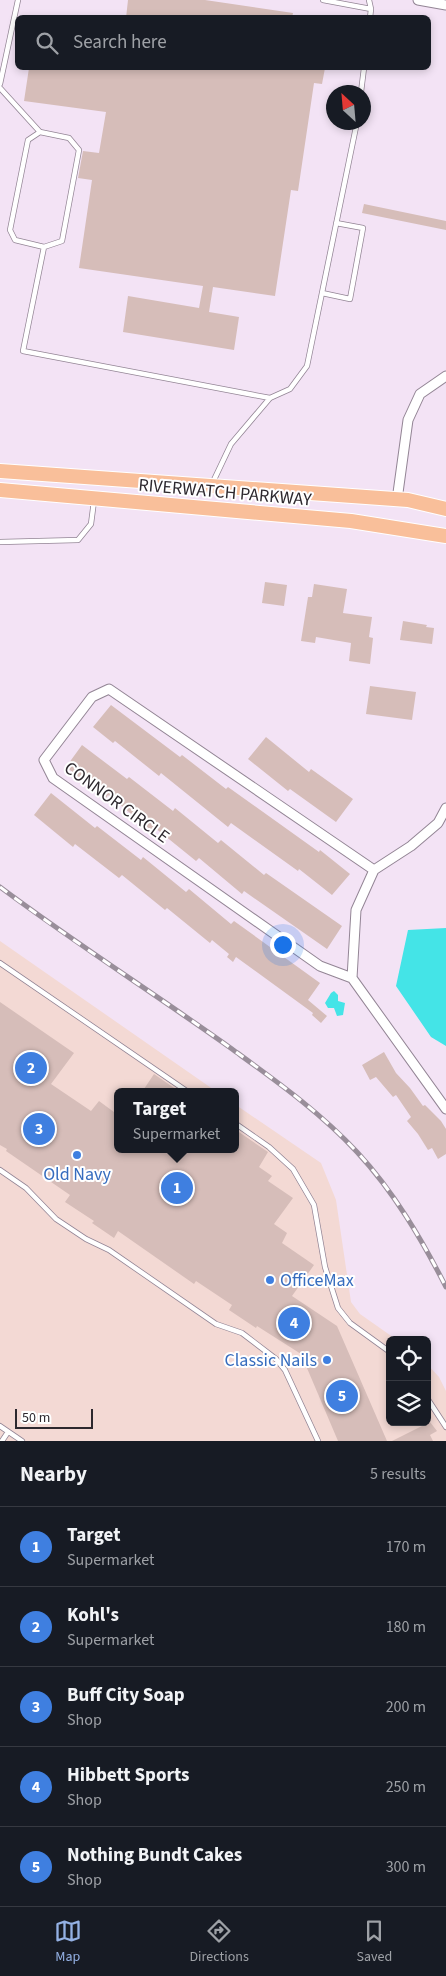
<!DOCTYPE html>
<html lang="en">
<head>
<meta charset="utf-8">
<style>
  :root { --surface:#171b24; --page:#242831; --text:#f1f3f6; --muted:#9ea1a6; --line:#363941; --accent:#94b1e4 }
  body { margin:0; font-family:"Source Sans 3",sans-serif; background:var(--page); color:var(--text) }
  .controls { position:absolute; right:15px; bottom:15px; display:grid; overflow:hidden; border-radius:8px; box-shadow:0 2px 8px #0003 }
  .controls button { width:45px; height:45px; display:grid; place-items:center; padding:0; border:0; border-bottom:1px solid var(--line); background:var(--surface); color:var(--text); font:25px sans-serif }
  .compass { position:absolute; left:326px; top:85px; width:45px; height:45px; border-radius:50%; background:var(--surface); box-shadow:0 2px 8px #0003; rotate:334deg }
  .scale { position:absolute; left:15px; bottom:12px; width:78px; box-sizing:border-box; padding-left:5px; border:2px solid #2d282e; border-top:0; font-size:14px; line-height:18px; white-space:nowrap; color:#2d282e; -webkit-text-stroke:4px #fff; paint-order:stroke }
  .you { position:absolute; left:282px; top:944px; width:18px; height:18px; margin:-12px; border:4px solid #fff; border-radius:50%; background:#1a73e8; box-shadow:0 0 0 8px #1a73e833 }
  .badge { display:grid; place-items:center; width:32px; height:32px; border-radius:50%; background:var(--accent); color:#fff; font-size:16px; font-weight:700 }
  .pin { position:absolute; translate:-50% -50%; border:2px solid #fff; box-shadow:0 1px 5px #0006 }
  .popup { position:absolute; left:114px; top:1088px; width:125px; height:65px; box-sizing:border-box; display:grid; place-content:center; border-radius:8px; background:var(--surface); filter:drop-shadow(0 1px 4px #0005); font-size:16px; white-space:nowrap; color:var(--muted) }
  .popup b { font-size:19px; color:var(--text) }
  .popup::after { content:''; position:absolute; left:50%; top:100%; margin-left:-10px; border:10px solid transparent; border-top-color:var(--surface) }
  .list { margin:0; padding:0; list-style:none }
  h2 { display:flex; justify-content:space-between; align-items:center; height:65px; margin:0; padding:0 20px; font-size:21px }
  h2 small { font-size:16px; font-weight:400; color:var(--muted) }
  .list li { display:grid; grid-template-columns:32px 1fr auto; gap:15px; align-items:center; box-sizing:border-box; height:80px; padding:0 20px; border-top:1px solid var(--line) }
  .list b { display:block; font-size:19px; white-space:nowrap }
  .list p { margin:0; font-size:16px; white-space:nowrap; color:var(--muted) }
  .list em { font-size:16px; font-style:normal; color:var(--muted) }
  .icon { flex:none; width:28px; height:28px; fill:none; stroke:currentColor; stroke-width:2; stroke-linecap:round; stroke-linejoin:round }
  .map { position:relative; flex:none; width:446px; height:1441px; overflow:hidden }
  .search { position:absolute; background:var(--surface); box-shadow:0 2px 8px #0003; left:15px; right:15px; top:15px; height:55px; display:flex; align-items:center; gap:12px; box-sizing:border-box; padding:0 18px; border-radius:8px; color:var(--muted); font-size:19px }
  .sheet { height:465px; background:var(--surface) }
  nav { display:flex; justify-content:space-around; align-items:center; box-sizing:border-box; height:70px; border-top:1px solid var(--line); background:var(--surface); font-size:14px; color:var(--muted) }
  nav a { display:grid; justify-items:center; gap:2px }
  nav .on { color:var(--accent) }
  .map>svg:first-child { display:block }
</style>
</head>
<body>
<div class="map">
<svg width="446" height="1441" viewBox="0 0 446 1441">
  <rect width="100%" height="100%" fill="#f3e3f5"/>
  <path fill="#f3d9d4" d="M0,941L217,1092H118V1149H236V1105L321,1163L336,1200L351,1302L360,1314L397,1340H390V1422H427V1364L439,1377L446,1391V1441H0Z"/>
  <path fill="#44e4e7" d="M446,928V1046L431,1037L396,986L408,930Z
    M334,991L338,995V1001L345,1003L343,1015L337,1016L334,1008H328L325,1003L331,993Z"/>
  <path fill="#d6bdb9" d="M128,0H205L293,13L292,18H126Z
    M29,68H325L322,84L314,83L298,191L291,190L275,296L213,287L209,312L239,317L234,350L123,332L128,296L199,308L203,286L79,268L92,180L78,178L83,151L99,153L106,112L24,101Z
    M364,204L446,221V230L362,213Z
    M265,582L287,585L284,606L262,603Z
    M314,584L347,589L343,613L372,617L369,637L373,638L370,664L349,661L351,643L316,637L315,643L301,641L308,597H312Z
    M403,621L427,625L426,627L434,628L432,644L400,640Z
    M370,686L416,692L412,720L366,714Z
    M111,705L180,757L182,755L226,789L228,787L319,852L320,850L350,874L332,895L299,869L298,871L231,823L228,827L161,773L159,776L115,741L113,743L93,727Z
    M266,737L309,772L311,769L353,799L336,822L290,789L288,791L248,759Z
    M82,745L127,779L129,777L173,811L175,808L218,843L221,840L264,875L266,873L342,926L327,949L244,891L242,894L199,858L196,861L154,827L151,830L108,795L106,798L66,767Z
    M51,793L95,828L97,826L141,860L143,857L186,892L189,889L231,924L234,921L320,983L308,1000L327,1016L321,1023L312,1015L313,1013L236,957L233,962L227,957L229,954L212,940L210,943L167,908L165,910L122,875L119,878L75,844L73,847L34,815Z
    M0,1002L74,1053L51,1084L91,1111L99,1101L118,1115V1149H236V1130L268,1152L259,1167L272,1176L268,1181L293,1198L274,1224L287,1233L282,1243L314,1265L292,1296L337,1326L387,1441H338L301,1354L257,1326L256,1328L229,1310L232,1305L196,1281L194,1284L118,1231L114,1238L92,1223L94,1221L65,1202L70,1195L6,1151L7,1149L0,1145Z
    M384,1052L396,1073L410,1088L423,1106L425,1105L441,1121L446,1129V1154L438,1159L432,1148L428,1150L418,1134L407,1121L411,1117L396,1095L393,1097L376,1077L370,1080L362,1065Z
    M154,1074L180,1092H142Z
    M430,1422L437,1431L430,1435L433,1441H392Z"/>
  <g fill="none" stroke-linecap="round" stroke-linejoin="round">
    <g stroke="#938595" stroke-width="6">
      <path id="service" d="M323,0L371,9L369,0
        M370,18L371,9
        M0,84L18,0
        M0,88L40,132
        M361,92L364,68
        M40,132L69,138L79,150L62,241L44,247L15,240L10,230L28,140Z
        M44,247L23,351L270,398
        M322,293L350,299L363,228L336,223
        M212,484L231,444L270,398L290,389L307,366L357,122
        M0,542L78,540L91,524L94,501
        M0,963L188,1092
        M236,1124L269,1147L293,1169L314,1205L325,1267L338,1308L350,1323L390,1352
        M0,1170L26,1188L56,1219L86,1239L109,1250L216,1324L242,1333L276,1359L285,1370L318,1441
        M427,1398L446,1427
        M0,1426L22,1441
        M2,1441L8,1432"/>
    </g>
    <g stroke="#938595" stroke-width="11">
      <path id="minor" d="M418,0L446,5
        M397,500L408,420L420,394L446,376
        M446,808L438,823L411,846L374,870L356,910L352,978L446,1109
        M352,978L320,966L53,778L44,760L92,697L109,689L374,870"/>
    </g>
    <g stroke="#fff" stroke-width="16">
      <path id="primary" d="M0,471L408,500L446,509
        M0,490L351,521L446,536"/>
    </g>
    <use href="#service" stroke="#fff" stroke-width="4.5"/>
    <use href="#minor" stroke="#fff" stroke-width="9"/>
    <use href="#primary" stroke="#f9bf9a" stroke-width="14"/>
    <g stroke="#998e9a" stroke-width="5">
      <path id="rail" d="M0,887C75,943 155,994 232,1049C276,1081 320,1112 357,1152C394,1192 421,1238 446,1287"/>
    </g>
    <use href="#rail" stroke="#fff" stroke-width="3" stroke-dasharray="9" stroke-linecap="butt"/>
  </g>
  <g fill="#3f7fe0" stroke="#fff" stroke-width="2">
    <circle cx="77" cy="1155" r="5"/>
    <circle cx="270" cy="1280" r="5"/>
    <circle cx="327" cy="1360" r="5"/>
  </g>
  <g text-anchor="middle" stroke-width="4" stroke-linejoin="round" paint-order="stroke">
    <g font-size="18" fill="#2d282e" stroke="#fff">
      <text transform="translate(225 492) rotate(5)" y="6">RIVERWATCH PARKWAY</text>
      <text transform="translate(117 802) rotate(36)" y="6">CONNOR CIRCLE</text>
    </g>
    <g font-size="18" fill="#366cbe" stroke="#fff">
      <text x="77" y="1180">Old Navy</text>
      <text x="280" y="1286" text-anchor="start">OfficeMax</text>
      <text x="317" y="1366" text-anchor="end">Classic Nails</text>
    </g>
  </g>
</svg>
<div class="controls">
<button><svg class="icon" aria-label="locate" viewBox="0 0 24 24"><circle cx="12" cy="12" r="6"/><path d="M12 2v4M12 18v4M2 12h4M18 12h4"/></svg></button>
<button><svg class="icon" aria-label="layers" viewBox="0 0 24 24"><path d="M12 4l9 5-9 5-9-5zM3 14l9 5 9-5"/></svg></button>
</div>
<svg class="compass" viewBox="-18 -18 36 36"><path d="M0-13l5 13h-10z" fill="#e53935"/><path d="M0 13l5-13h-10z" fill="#9ea1a6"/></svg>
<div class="scale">50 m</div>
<div class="you"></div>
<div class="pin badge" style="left:177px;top:1188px;background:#3f7fe0">1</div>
<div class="popup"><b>Target</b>Supermarket</div>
<div class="pin badge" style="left:31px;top:1068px;background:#3f7fe0">2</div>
<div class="pin badge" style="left:39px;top:1129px;background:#3f7fe0">3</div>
<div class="pin badge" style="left:294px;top:1323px;background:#3f7fe0">4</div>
<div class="pin badge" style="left:342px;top:1396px;background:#3f7fe0">5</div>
<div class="search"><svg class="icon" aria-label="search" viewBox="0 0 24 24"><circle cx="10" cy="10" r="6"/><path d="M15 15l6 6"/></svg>Search here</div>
</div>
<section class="sheet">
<h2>Nearby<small>5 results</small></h2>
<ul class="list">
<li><span class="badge" style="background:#3f7fe0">1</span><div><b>Target</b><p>Supermarket</p></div><em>170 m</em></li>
<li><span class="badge" style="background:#3f7fe0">2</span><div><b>Kohl's</b><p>Supermarket</p></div><em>180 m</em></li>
<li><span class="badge" style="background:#3f7fe0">3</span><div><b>Buff City Soap</b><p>Shop</p></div><em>200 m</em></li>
<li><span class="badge" style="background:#3f7fe0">4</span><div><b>Hibbett Sports</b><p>Shop</p></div><em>250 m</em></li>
<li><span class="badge" style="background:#3f7fe0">5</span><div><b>Nothing Bundt Cakes</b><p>Shop</p></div><em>300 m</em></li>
</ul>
</section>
<nav>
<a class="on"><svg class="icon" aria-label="map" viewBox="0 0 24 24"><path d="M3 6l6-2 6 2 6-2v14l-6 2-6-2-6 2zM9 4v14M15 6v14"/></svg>Map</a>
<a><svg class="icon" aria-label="directions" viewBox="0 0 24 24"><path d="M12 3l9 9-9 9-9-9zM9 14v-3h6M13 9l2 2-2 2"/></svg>Directions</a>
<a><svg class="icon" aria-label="saved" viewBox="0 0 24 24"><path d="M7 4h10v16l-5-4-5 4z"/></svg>Saved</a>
</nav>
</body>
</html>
